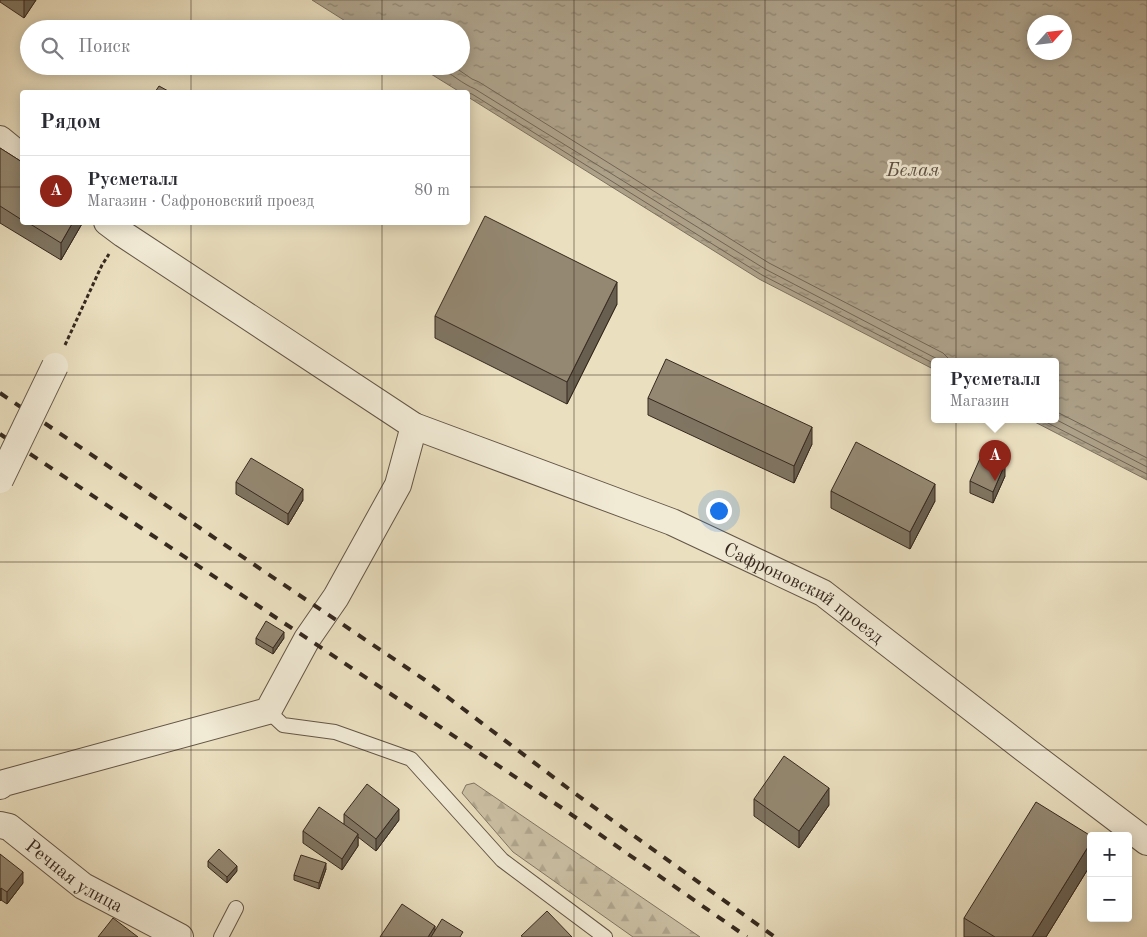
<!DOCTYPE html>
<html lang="ru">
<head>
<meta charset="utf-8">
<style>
  :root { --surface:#fff; --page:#f2f2f3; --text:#2b2b33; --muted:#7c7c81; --line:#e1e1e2; --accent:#8f2418 }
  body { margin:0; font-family:"Old Standard TT",serif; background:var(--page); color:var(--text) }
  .controls { position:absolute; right:15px; bottom:15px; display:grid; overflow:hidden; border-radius:5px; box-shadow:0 2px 12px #0003 }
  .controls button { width:45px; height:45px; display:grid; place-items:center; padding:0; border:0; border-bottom:1px solid var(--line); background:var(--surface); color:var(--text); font:25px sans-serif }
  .compass { position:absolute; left:1027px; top:15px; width:45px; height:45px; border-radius:50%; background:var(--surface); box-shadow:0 2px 12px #0003; rotate:63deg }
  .you { position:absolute; left:718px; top:510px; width:18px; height:18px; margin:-12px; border:4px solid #fff; border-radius:50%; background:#1a73e8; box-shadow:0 0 0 8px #1a73e833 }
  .badge { display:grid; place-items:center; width:32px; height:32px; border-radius:50%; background:var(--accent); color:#fff; font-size:16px; font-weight:700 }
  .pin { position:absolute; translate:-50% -41px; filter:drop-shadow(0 1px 2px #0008) }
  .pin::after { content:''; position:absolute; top:26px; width:18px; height:15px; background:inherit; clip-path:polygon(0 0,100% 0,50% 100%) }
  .popup { position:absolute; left:931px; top:358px; width:128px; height:65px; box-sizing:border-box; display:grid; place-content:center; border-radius:5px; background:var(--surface); filter:drop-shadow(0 1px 4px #0005); font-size:16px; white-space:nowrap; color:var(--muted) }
  .popup b { font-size:19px; color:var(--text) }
  .popup::after { content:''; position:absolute; left:50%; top:100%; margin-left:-10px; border:10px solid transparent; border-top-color:var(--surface) }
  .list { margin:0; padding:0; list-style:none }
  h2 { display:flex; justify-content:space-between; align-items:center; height:65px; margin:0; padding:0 20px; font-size:21px }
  h2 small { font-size:16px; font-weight:400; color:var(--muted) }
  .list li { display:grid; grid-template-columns:32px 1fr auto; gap:15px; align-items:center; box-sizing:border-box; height:70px; padding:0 20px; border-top:1px solid var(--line) }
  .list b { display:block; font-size:19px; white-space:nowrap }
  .list p { margin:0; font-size:16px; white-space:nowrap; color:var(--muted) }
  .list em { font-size:16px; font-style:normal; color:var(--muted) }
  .icon { flex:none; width:28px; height:28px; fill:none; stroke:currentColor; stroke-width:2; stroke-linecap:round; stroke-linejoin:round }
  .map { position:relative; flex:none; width:1147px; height:937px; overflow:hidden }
  .search { position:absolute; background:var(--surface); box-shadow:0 2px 12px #0003; left:20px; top:20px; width:450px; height:55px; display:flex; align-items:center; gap:12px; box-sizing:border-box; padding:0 18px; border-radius:28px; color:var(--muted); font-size:19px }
  .panel { position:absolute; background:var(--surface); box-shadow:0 2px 12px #0003; left:20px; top:90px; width:450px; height:135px; border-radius:5px }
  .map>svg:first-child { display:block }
</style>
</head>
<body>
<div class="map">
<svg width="1147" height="937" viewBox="0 0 1147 937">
  <defs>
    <pattern id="forest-firs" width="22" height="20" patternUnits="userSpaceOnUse" patternTransform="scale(1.25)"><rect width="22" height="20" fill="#cbc0a4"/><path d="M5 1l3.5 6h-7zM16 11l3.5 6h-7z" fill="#afa58d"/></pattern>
    <pattern id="water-ripples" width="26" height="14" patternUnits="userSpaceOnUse" patternTransform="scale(1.25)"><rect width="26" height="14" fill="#ada189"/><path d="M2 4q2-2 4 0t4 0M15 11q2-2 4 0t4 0" fill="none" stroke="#8e836f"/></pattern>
  </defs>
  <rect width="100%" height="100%" fill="#eadfbf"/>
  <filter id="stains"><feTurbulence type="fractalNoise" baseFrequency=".004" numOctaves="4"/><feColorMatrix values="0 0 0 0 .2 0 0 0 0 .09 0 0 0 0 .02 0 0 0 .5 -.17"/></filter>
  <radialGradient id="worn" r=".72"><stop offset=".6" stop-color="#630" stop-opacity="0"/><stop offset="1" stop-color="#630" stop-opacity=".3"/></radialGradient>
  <path fill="url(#forest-firs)" stroke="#807462" d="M474,783L700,937H633L513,852L462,793L466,785Z"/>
  <path fill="url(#water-ripples)" stroke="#7d715f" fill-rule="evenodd" d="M312,0H1147V480L1031,420H1055V362H935V370L759,279L468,97V92H460L418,66H461V29H358ZM1034,22H1064V52H1034Z"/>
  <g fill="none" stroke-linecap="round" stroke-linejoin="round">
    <path stroke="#726554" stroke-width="1" d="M439,66C451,74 463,84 475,89L765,269L943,362
      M453,66L472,79L479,82L769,263L943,353L952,362
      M468,93L472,94L762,275L935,364
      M1055,411L1147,458
      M1055,419L1147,467
      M1042,420L1147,474"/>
    <g stroke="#635647" stroke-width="16">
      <path id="lane" d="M268,711L283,725L335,732L411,759L502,860L605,937
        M221,937L236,908"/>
    </g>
    <g stroke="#635647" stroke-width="28">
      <g id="street">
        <path d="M0,139L22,157"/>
        <path id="s1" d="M107,222L123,234L414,426L672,522L823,593L1027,751L1147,842"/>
        <path d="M0,786L4,783L268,711L307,639L336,597L398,485L414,426"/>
        <path id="s2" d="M0,825L9,827L83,886L180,937"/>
      </g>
    </g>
    <path stroke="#36291f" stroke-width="3" stroke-dasharray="4 2.5" stroke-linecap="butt" d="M65,345L102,265L109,254"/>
    <use href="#lane" stroke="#f1ead5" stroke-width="14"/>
    <use href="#street" stroke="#f1ead5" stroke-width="26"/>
    <path stroke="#36291f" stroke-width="4" stroke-dasharray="9 9" stroke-linecap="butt" d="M0,393L425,680L573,792L775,937
      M0,434L562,808L747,937"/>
    <g stroke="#635647" stroke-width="28" stroke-linecap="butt">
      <path id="street-bridge" d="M0,480L55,366"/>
    </g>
    <use href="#street-bridge" stroke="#f1ead5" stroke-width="26"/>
  </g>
  <path fill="#7f7562" stroke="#36291f" d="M0,0H36L24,18L0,2Z
    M0,148L22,162V222H83L61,260L0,223Z
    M617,304L567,404L435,338V316Z
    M648,398L812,444L794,483L648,415Z
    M1005,476L993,503L970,493V481Z
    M236,482L303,500L288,525L236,494Z
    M831,491L935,501L910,549L831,508Z
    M256,638H284L273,654L256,644Z
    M754,799L829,805L799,848L754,816Z
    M344,814L399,820L376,851L358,837V846L342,870L303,843V831L344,824Z
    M1091,836V864L1046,937H964V918Z
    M0,854L23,883L7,904L1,900Z
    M208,861L237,871L227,883L208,867Z
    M326,869L319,889L294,880V875Z"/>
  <path fill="#685f50" stroke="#36291f" d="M24,0H36L24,18Z
    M73,222H83L61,260V243Z
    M617,282V304L567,404V382Z
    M812,427V444L794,483V466Z
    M1005,464V476L993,503V492Z
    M935,484V501L910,549V532Z
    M303,489V500L288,525V514Z
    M284,632V638L273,654V648Z
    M829,788V805L799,848V831Z
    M399,809V820L376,851V839Z
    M358,834V846L342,870V859Z
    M1091,842V864L1046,937H1032Z
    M326,863V869L319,889V883Z
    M237,866V871L227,883V877Z
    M23,872V883L7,904V892Z
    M1,888V900L0,901V890Z
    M435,926V937H428Z"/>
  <path fill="#948872" stroke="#36291f" d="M159,86L170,92H155Z
    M0,148L22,162V220L0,206Z
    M485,216L617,282L567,382L435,316Z
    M27,222H73L61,243Z
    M666,359L812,427L794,466L648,398Z
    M856,442L935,484L910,532L831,491Z
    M982,454L1005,464L993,492L970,481Z
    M251,458L303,489L288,514L236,482Z
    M266,621L284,632L273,648L256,638Z
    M784,756L829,788L799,831L754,799Z
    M367,784L399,809L376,839L344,814Z
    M1036,802L1091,836V842L1032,937H995L964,918Z
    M319,807L358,834L342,859L303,831Z
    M219,849L237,866L227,877L208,861Z
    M0,854L23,872L7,892L1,888L0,890Z
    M301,855L326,863L319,883L294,875Z
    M402,904L435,926L428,937H380Z
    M547,911L572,937H523L521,936Z
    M113,918L138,937H98Z
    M442,919L463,932L460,937H431Z"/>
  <path fill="none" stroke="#36291f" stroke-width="1" stroke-opacity="0.55" d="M191,0V29M382,0V29M574,0V937M765,0V937M956,0V937M191,66V92M382,66V92M0,187H22M468,187H1147M191,222V937M382,222V937M0,375H1147M0,562H1147M0,750H1147"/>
  <g text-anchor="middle" stroke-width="5" stroke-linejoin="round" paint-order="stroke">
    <g font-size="19" fill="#36291f" stroke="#f1ead5">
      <text dy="7" stroke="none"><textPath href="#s1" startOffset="794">Сафроновский проезд</textPath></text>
      <text dy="7" stroke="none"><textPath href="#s2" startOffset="91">Речная улица</textPath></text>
    </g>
    <g font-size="20" font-style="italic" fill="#5a4d3f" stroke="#f1ead5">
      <text x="913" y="176">Белая</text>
    </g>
  </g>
  <rect width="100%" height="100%" filter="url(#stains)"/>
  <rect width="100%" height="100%" fill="url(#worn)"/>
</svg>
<div class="controls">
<button>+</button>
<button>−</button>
</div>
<svg class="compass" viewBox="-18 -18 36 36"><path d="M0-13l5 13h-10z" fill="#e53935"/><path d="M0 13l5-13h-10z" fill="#7c7c81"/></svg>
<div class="you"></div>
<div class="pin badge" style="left:995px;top:481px">A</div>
<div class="popup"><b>Русметалл</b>Магазин</div>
<div class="search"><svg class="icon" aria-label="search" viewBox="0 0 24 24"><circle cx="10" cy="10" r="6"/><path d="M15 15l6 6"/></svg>Поиск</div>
<section class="panel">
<h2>Рядом<small></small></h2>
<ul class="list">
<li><span class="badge">A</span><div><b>Русметалл</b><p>Магазин · Сафроновский проезд</p></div><em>80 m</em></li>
</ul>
</section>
</div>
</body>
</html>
